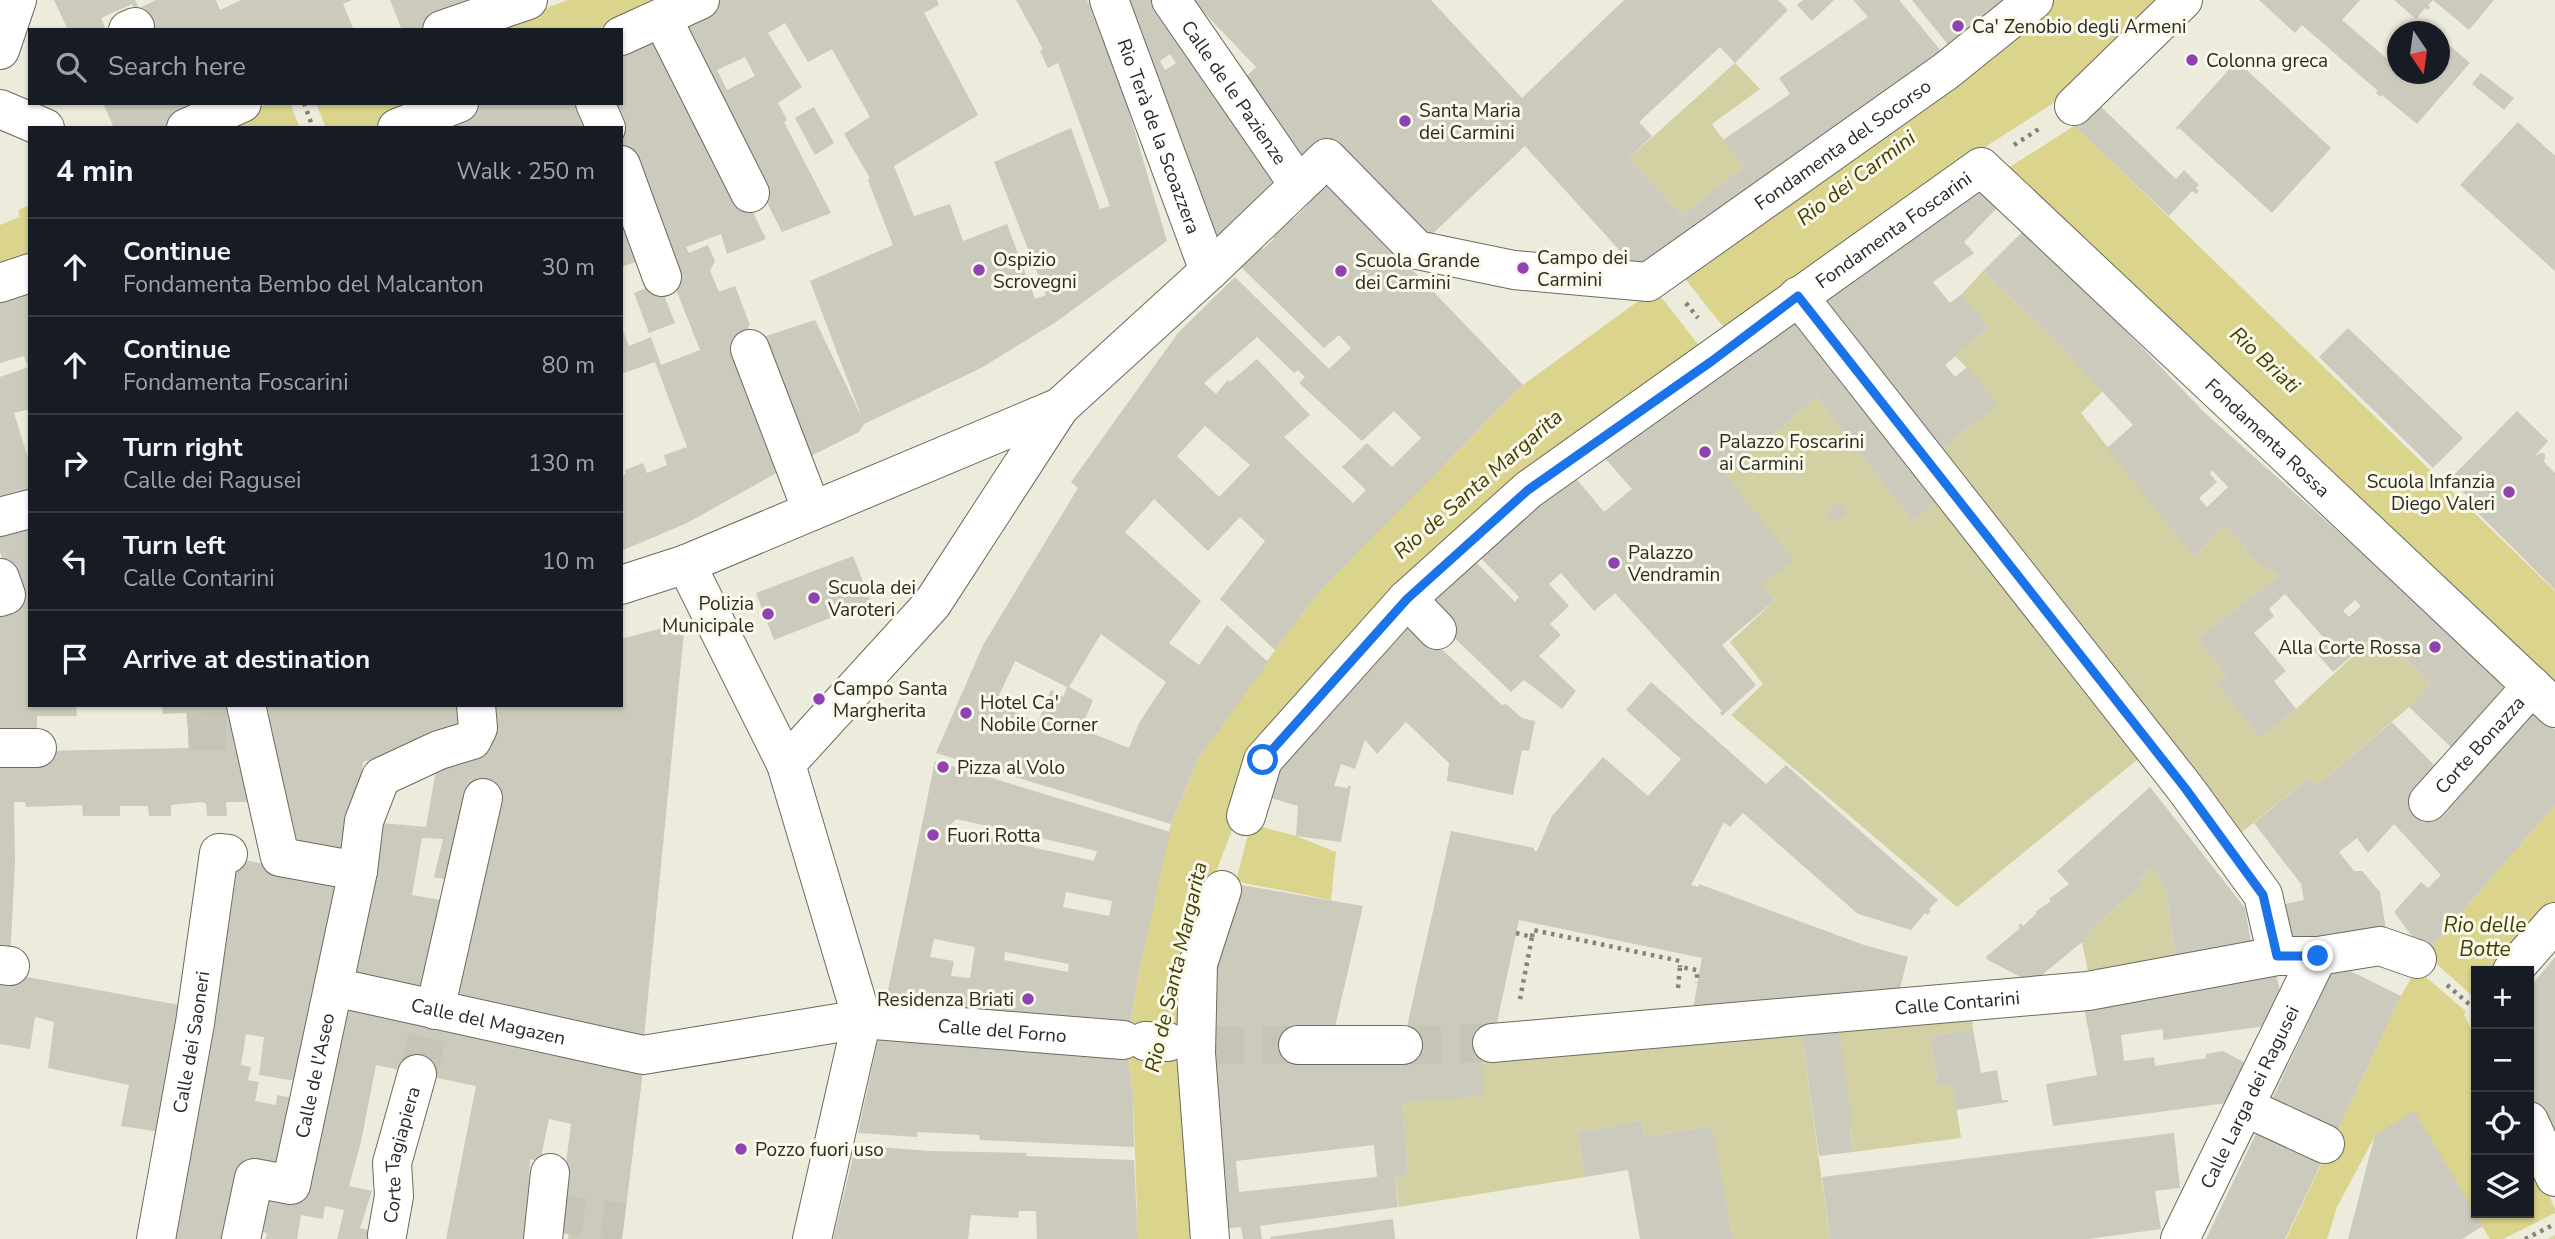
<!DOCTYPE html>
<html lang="en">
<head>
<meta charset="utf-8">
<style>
  :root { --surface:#171b24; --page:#242831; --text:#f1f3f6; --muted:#9ea1a6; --line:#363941 }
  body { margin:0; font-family:"Nunito Sans",sans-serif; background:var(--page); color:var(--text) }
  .controls { position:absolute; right:21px; bottom:21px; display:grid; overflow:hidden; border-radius:0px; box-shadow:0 2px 5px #0004 }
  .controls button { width:63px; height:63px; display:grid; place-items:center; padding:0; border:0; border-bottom:2px solid var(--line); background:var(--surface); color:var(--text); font:35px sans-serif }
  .compass { position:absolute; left:2387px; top:21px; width:63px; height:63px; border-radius:50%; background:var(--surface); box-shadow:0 2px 5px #0004; rotate:167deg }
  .stop { position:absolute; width:21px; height:21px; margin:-16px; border:5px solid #1a73e8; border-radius:50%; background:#fff }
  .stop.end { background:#1a73e8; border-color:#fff; box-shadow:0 2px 7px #0008 }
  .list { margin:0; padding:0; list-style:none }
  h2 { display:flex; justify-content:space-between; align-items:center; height:91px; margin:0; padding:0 28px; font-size:30px }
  h2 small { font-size:23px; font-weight:400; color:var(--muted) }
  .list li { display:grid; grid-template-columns:46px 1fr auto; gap:21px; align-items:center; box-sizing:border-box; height:98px; padding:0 28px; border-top:2px solid var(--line) }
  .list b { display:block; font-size:26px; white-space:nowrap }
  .list p { margin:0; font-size:23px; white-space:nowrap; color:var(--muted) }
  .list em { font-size:23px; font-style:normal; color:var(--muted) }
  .icon { flex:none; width:38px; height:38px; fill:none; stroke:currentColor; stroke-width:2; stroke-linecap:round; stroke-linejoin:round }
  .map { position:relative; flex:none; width:2555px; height:1239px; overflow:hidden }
  .search { position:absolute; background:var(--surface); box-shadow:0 2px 5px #0004; left:28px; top:28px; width:595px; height:77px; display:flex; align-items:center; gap:18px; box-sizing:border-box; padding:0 24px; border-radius:0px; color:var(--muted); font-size:26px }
  .panel { position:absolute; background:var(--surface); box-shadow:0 2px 5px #0004; left:28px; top:126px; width:595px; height:581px; border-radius:0px }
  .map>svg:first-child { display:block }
</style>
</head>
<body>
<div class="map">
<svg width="2555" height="1239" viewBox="0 0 2555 1239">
  <rect width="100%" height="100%" fill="#ecebdc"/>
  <path fill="#d3d0a3" d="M1735,63L1760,89L1712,124L1743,167L1682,215L1629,158Z
    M1983,271L2059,344L2103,391L2081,413L2194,557L2224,526L2247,547L2244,549L2265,570L2270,567L2278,576L2197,639L2226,675L2216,684L2260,738L2296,709L2377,634L2431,683L2409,707L2316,786L2309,778L2232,840L1931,458L1978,419L1980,420L1986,415L1967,368L1955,356L1989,327L1962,294Z
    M1817,397L1912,521L1946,495L2143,755L1957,907L1731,715L1763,684L1730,642L1775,600L1762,585L1725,475Z
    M2151,869L2169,890L2166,891L2176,961L2091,986L2082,942L2091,935L2089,931L2143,884L2139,879Z
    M1971,1008L1973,1029L1930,1036L1938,1086L1953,1084L1961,1138L1853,1152L1838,1020Z
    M1800,1024L1830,1239H1733L1711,1126L1645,1137L1642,1120L1577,1132L1585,1177L1399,1207L1395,1177L1408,1175L1403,1102L1481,1053Z"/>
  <path fill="#dad48d" d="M568,0H679L616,30H488Z
    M2051,0H2159L2052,104L2555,591V687L1979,151L1375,617L1252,824L1296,836L1336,852L1331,900L1213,877L1198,1239H1138L1133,1096L1127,1047L1138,977L1170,827L1198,759L1275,650L1319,592L1523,385Z
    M270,103H434L377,128H216Z
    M28,206L30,259L0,270V225L20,217L18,210Z
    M2555,805V906L2500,971H2476V999L2464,1014L2476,1040V1213H2529V1152L2555,1209V1239H2490L2414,1112L2375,1136L2337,1207L2327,1239H2286L2401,996L2425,954Z"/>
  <path fill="#ecebdc" d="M2063,93L2077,123L2074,126L1999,174L1971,156L2052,104Z
    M290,103H316L326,128H300Z
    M1678,270L1729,334L1704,352L1654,288Z
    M1238,814L1251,823L1235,885H1211Z
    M2423,952L2476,999V1005L2469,1014L2414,967Z
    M2555,1213V1235L2548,1239H2503Z"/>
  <path fill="#cbcabc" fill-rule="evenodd" d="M54,0H135L139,8L156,0H216L220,10L241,0H352L343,4L354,30H144L132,4L101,18L106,30H68Z
    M390,0H507L419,30H402Z
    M719,0H937L939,5L924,13L978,115L894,166L914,216L950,204L963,241L1007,224L1035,299L1046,295L994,162L1071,128L1100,209L1110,206L1058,63L1048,68L1040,51L1043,49L1016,0H1087L1124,95L1167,241L1056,322L981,368L864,424L859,432L801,461L754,340L815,320L862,418L810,281L893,245L868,180L870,178L844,134L870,117L832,49L808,62L785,23L768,33L802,87L778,103L787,120L784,122L831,213L782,232L727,125L714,132L766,239L727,254L721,234L686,247L689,253L708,245L715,261L710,271L719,292L735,286L750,325L748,326L789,466L687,523L621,551V476L626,474L625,470L643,463L647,473L667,465L664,455L687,447L655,362L621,374V326L629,346L651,337L661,365L700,350L621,151V128H419L483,103H621V46ZM745,57L755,76L727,90L717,70Z
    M1118,0H1166L1286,178L1214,241ZM1170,54L1176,63L1165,70L1160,61Z
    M1186,0H1431L1522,98L1624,0H1778L1788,10L1735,63L1720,47L1639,122L1652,136L1629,158L1682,215L1743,167L1723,140L1790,94L1779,78L1868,17L1853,0H1899L1946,57L1641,274L1525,146L1425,241L1302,164L1238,85L1256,67L1193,1Z
    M1803,0H1834L1812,21L1797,5Z
    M1912,0H2013L1954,52Z
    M2259,0H2360L2342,20L2392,63L2398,56V74H2440V37L2470,63L2417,124L2382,95L2380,97L2376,93L2378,91L2302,25L2295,33Z
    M2394,0H2433L2428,5L2430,7L2428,10L2425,8L2416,19Z
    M2433,0H2494L2469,30Z
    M2237,61L2331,148L2272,213L2179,128L2178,130L2176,128Z
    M2481,73L2514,98L2504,110L2472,84Z
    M103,103H220L165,128H114Z
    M2097,103L2176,179L2184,170L2199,185L2196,188L2199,191L2196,194L2192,191L2169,216L2074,126Z
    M814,107L834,143L815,155L795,118Z
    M2518,122L2555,156V271L2460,185Z
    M1971,182L1998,207L1964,242L1974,253L1933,282L1950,303L1962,294L1989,327L1945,365L1955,377L1967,367L1997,402L1980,421L1978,419L1923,465L1946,495L1912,521L1817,397L1725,475L1794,560L1762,585L1775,600L1722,645L1756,685L1722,716L1720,713L1722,711L1615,593L1594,611L1561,573L1549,584L1569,606L1550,624L1561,635L1539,656L1576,691L1562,709L1524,680L1511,692L1421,606L1471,557L1515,602L1519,597L1476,553L1574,476L1604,512L1632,489L1603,456Z
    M1326,185L1328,188L1331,185L1523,385L1319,592L1275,650L1220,599L1265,541L1240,517L1208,551L1154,499L1125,532L1201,601L1169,643L1199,665L1227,625L1268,662L1198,759L1171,824L936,753L983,645L1078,488L1071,482L1178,333L1235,277L1329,369L1351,348L1339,335L1324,348L1241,267L1260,248L1263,249L1274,239L1272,237L1291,218L1294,219L1307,206L1305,204ZM1257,337L1294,373L1298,370L1305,377L1299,383L1362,441L1394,411L1421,438L1392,467L1367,443L1342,467L1366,490L1353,503L1284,437L1310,415L1257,359L1230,382L1228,380L1216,394L1204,383ZM1205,426L1250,465L1219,497L1177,456ZM1101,634L1166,682L1139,723L1129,748L1081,729L1093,700L1069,687ZM1015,661L1067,687L1063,697L1051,690L1038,722L995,704Z
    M621,214L638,261L621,267Z
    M2022,232L2100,304L2206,414L2344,537L2511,691L2457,753L2409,707L2431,683L2379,635L2377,634L2333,672L2313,649L2325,639L2285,594L2269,609L2274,616L2254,633L2286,671L2274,681L2296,709L2260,738L2216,684L2226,675L2197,639L2278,576L2270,567L2266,571L2244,549L2247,547L2224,526L2194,557L2107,448L2133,425L2059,344L1983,271ZM2212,470L2228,487L2207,507L2199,498L2217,482L2210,474ZM2355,600L2361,606L2349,617L2343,611Z
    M30,283V409L14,413L28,458L30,457V502L0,511V377L28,367L24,356L0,363V291Z
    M659,283L675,323L649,333L634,293Z
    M2348,328L2463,438L2433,468L2319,357Z
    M2517,411L2548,441L2534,457L2540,453L2545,454V459L2543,461L2555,473V590L2474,509L2476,505L2450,479Z
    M1838,502L1847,514L1835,523L1826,512Z
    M30,513V705H76L77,716H37V745H0V603L16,597L0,552V522Z
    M853,556L871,602L774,640L756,593Z
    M1411,615L1432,640L1502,705L1506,704L1522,718L1535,721L1529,751L1522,750L1513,795L1447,781L1449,763L1406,722L1377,754L1365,740L1355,769L1341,764L1334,786L1348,788V785L1351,786L1341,842L1296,836L1298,806L1261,795L1271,765Z
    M685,622L643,1048L442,1005L458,882L434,877L443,839L422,838L412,895L452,902L430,1002L343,985L372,822L426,827L437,765L490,705H621V639Z
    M1651,682L1766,784L1786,765L1938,900L1929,909L1931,911L1927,915L1925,913L1911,930L1858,914L1743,813L1730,827L1724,822L1691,885L1699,887V884L1864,945L1908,957L1898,996L1692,1015L1702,958L1519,920L1495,1032L1481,1053L1484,1096L1403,1102L1408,1175L1395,1177L1398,1207L1260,1226L1262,1239H1243L1241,1227L1215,1230L1213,962L1235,884L1363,906L1335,1027L1401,1053L1451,831L1534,848V851H1537L1552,816L1603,757L1648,796L1681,759L1626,710ZM1374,1145L1377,1177L1239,1192L1236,1161Z
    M162,705H237L262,802H226L227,816H207L206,803L201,802L171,805V816H149L148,806H120V816H83L82,805L26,807L25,802H14L15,861L10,961L0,959V761L37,751L190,748L186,713L163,714Z
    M255,705H398L399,708L408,705H466L473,729L363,762L354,861L292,852Z
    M2530,707L2555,730V805L2425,954L2394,912L2421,882L2428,888L2441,875L2394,824L2368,853L2357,838L2339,852L2354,871H2362L2380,892L2386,930L2284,949L2276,906L2304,900L2301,884L2254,823L2309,778L2316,786L2392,722L2440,771L2414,802L2431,821Z
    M935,761L1170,832L1138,977L1129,1032L884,1010ZM957,819L1097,851L1094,861L946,828ZM1066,892L1112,901L1109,916L1063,907ZM934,939L975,947L970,978L951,976L954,961L930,957ZM1005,952L1069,964L1068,972L1004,960Z
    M2150,787L2245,908L2252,948L2176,961L2166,891L2169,890L2151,869L2139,879L2143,884L2089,931L2092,934L2032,983L1986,959L1987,954V956L2020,928L2018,926L2021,923L2023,926L2037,913L2035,912L2051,901L2049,899L2069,884L2057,871Z
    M229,857L351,881L309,1083L259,1075L264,1037L246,1034L241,1065L251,1067L248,1080L259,1082L255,1101L276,1105L277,1095L304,1100L288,1179L230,1239H162Z
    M2555,957V1153L2529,1099V988Z
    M2336,964L2401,996L2332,1142L2266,1112Z
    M2275,969L2280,992L2267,1026L2163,1040V1029L2121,1035L2124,1061L2154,1057L2155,1066L2206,1058V1054L2223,1051L2247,1064L2227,1103L2053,1126L2046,1084L2097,1075L2083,1002Z
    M0,972L190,1007L167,1133L121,1126L129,1085L48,1068L54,1022L35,1017L30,1049L0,1044Z
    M339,1006L644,1063L622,1239H568L572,1206L561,1204L571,1124L549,1119L540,1162L530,1159L528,1211L523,1239H446L476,1086L376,1065L361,1142L349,1186L372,1191L360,1228L401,1239H337L344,1210L325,1206L323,1219L301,1215L297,1239H266L267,1233L263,1232L271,1188Z
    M1838,1020L1853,1128L1850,1130L1853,1152L1819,1156L1800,1024Z
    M1973,1029L1981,1073L1997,1070L2002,1100H2008V1102L1956,1110L1953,1084L1938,1086L1930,1036Z
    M880,1030L1127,1047L1133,1096L1134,1147L980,1140L979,1135L918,1132L917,1137L858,1133Z
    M2414,1111L2483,1226L2462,1239H2348L2375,1135Z
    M1642,1120L1645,1137L1712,1126L1733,1239H1640L1628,1170L1585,1177L1577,1132Z
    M2262,1121L2327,1151L2285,1239H2206Z
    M2174,1133L2180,1188L2155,1191L2161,1229L2088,1239H1830L1822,1177Z
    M856,1145L929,1151L1027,1153L1026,1156L1134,1160L1138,1239H1037L1036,1211H1019L1018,1218L971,1215L968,1239H833Z
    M1393,1219L1395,1239H1270V1237Z"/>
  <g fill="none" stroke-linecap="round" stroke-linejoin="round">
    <path stroke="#c5c4b7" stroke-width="38" stroke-dasharray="38 19" stroke-linecap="butt" d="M188,732L244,730
      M1206,1045H1298
      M1403,1045L1492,1043
      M417,1074L435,1010
      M546,1212L624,1222"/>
    <g stroke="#6c6b5e" stroke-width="40">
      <g id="minor">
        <path id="s1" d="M1109,0L1209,271"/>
        <path id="s2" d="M1171,0L1298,184"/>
        <path d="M662,18L750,193"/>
        <path d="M128,30L135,27"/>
        <path d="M442,30L528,0"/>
        <path d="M621,36L700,0"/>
        <path d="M0,50L17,0"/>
        <path d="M595,103L606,128"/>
        <path d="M2074,106L2183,0"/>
        <path d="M0,109L45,128"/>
        <path d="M186,128L242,103"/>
        <path d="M397,128L459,103"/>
        <path d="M621,165L662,277"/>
        <path d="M0,283L30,273"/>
        <path d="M1798,296L2185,788L2263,895L2277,956"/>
        <path d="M750,349L812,511"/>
        <path d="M0,517L30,509"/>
        <path d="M686,564L786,764"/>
        <path d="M0,578L6,595L0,597"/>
        <path d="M621,585L686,564L1060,407"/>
        <path d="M1407,599L1437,630"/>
        <path d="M246,705L280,857L358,871"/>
        <path d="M0,748H37"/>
        <path id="s3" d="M2428,802L2532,686"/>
        <path id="s4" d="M1246,816L1263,760L1407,599L1528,490L1981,167L2555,708"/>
        <path d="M0,965L10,966"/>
        <path d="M2512,971L2555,922"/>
        <path id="s5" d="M334,987L643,1055L862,1019L1123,1040"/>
        <path d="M435,1010L483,798"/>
        <path d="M1145,1041L1168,1042"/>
        <path id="s6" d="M1492,1043L2088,991L2277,956H2318L2380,946L2417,959"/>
        <path d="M1298,1045H1403"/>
        <path d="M2245,1107L2325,1144"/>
        <path d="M2529,1121L2555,1177"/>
        <path id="s7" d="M387,1235L394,1196L392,1163L417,1074"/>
        <path id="s8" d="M156,1239L195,1023L219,853L228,854"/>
        <path id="s9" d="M241,1239L254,1178L291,1185L358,871L364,821L381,777L439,750L472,740L478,728L476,705"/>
        <path d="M543,1239L550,1173"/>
        <path id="s10" d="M812,1239L862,1019L786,764L932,604L1060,407L1209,271L1327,158L1417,250L1514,270L1648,282L1946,71L2034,0"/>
        <path d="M1210,1239L1196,1053L1198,964L1222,890"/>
        <path id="s11" d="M2180,1239L2318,956"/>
      </g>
    </g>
    <path stroke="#84837a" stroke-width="4.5" stroke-dasharray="3.5 5" stroke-linecap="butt" d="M304,103L313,128
      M2014,145L2042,127
      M1686,303L1698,318
      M1516,933L1532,937L1520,999
      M1532,937L1533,930L1680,961V967
      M2447,985L2476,1010
      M1678,988L1680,967L1697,970V983
      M2525,1239L2555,1224"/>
    <use href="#minor" stroke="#fff" stroke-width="38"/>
  </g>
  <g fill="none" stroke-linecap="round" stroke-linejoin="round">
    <path stroke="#1a73e8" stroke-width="9" d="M1263,760L1407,599L1528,490L1712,361L1798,296L2185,788L2263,895L2277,956H2318"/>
  </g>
  <g fill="#9042b3" stroke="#f9f8e9" stroke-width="2.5">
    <circle cx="1958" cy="26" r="7"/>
    <circle cx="2192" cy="60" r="7"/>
    <circle cx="1405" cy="121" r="7"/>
    <circle cx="1523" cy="268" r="7"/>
    <circle cx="979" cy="270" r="7"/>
    <circle cx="1341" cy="271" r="7"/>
    <circle cx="1705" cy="452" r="7"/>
    <circle cx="2509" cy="492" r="7"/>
    <circle cx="1614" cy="563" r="7"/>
    <circle cx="814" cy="598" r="7"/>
    <circle cx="768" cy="614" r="7"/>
    <circle cx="2435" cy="647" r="7"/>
    <circle cx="819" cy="699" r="7"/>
    <circle cx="966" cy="713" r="7"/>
    <circle cx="943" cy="767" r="7"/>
    <circle cx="933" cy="835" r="7"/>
    <circle cx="1028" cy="999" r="7"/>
    <circle cx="741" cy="1149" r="7"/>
  </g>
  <g text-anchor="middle" stroke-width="6" stroke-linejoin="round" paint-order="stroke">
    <g font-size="19" fill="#2b2a25" stroke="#f9f8e9" text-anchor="start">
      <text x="1972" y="33">Ca' Zenobio degli Armeni</text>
      <text x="2206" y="67">Colonna greca</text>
      <text x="1419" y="117">Santa Maria<tspan x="1419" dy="22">dei Carmini</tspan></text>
      <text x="1537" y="264">Campo dei<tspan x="1537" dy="22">Carmini</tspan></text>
      <text x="993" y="266">Ospizio<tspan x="993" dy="22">Scrovegni</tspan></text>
      <text x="1355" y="267">Scuola Grande<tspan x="1355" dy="22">dei Carmini</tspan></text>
      <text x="1719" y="448">Palazzo Foscarini<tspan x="1719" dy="22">ai Carmini</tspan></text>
      <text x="2495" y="488" text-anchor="end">Scuola Infanzia<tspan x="2495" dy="22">Diego Valeri</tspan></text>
      <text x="1628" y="559">Palazzo<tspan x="1628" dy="22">Vendramin</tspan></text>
      <text x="828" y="594">Scuola dei<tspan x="828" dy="22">Varoteri</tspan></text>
      <text x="754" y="610" text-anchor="end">Polizia<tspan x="754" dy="22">Municipale</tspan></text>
      <text x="2421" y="654" text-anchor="end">Alla Corte Rossa</text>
      <text x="833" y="695">Campo Santa<tspan x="833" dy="22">Margherita</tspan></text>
      <text x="980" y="709">Hotel Ca'<tspan x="980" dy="22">Nobile Corner</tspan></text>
      <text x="957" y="774">Pizza al Volo</text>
      <text x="947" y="842">Fuori Rotta</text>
      <text x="1014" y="1006" text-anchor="end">Residenza Briati</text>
      <text x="755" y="1156">Pozzo fuori uso</text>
    </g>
    <g font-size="19" fill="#2b2a25" stroke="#f9f8e9">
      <text dy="7" stroke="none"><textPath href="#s2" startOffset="112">Calle de le Pazienze</textPath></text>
      <text dy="7" stroke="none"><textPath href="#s1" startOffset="145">Rio Terà de la Scoazzera</textPath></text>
      <text dy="7" stroke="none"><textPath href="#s10" startOffset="1909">Fondamenta del Socorso</textPath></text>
      <text dy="7" stroke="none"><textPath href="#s4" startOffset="886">Fondamenta Foscarini</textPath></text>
      <text dy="7" stroke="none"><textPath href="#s4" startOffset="1388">Fondamenta Rossa</textPath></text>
      <text dy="7" stroke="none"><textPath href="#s3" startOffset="77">Corte Bonazza</textPath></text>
      <text dy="7" stroke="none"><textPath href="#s6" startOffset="467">Calle Contarini</textPath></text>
      <text dy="7" stroke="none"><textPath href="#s5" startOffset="158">Calle del Magazen</textPath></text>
      <text dy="7" stroke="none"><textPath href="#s5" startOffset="679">Calle del Forno</textPath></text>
      <text dy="7" stroke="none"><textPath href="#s8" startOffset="200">Calle dei Saoneri</textPath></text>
      <text dy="7" stroke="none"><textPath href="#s9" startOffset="212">Calle de l'Aseo</textPath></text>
      <text dy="7" stroke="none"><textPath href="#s11" startOffset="158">Calle Larga dei Ragusei</textPath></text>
      <text dy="7" stroke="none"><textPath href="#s7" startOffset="82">Corte Tagiapiera</textPath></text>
    </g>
    <g font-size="21" font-style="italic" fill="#433e03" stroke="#f9f8e9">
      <text transform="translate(1856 178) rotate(-37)" y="7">Rio dei Carmini</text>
      <text transform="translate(2265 360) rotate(43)" y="7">Rio Briati</text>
      <text transform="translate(1478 484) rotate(-41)" y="7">Rio de Santa Margarita</text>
      <text x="2485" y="932">Rio delle<tspan x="2485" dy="24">Botte</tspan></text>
      <text transform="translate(1176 967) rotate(-77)" y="7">Rio de Santa Margarita</text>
    </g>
  </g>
</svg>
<div class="controls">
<button>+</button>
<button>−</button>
<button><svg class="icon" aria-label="locate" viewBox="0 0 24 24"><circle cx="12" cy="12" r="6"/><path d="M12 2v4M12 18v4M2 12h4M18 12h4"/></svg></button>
<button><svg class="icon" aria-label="layers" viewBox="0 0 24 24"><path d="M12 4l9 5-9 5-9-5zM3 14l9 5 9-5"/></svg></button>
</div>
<svg class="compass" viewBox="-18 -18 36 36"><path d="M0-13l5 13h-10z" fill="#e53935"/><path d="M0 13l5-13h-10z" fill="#9ea1a6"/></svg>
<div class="stop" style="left:1263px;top:760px"></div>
<div class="stop end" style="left:2318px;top:956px"></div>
<div class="search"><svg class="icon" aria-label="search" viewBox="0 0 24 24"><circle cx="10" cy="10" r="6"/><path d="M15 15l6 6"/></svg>Search here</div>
<section class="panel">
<h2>4 min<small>Walk · 250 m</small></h2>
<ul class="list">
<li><svg class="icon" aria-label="ahead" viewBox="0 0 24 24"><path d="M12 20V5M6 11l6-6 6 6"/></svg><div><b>Continue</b><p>Fondamenta Bembo del Malcanton</p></div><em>30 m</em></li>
<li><svg class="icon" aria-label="ahead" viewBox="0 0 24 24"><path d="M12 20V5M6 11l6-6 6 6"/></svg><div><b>Continue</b><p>Fondamenta Foscarini</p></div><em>80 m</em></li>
<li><svg class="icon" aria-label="right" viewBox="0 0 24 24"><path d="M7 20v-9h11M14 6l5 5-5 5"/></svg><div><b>Turn right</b><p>Calle dei Ragusei</p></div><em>130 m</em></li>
<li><svg class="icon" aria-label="left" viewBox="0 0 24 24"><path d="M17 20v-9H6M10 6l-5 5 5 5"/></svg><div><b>Turn left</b><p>Calle Contarini</p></div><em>10 m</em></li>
<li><svg class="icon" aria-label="arrive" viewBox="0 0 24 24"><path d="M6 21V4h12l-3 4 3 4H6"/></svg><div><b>Arrive at destination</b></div></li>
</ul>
</section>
</div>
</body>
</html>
